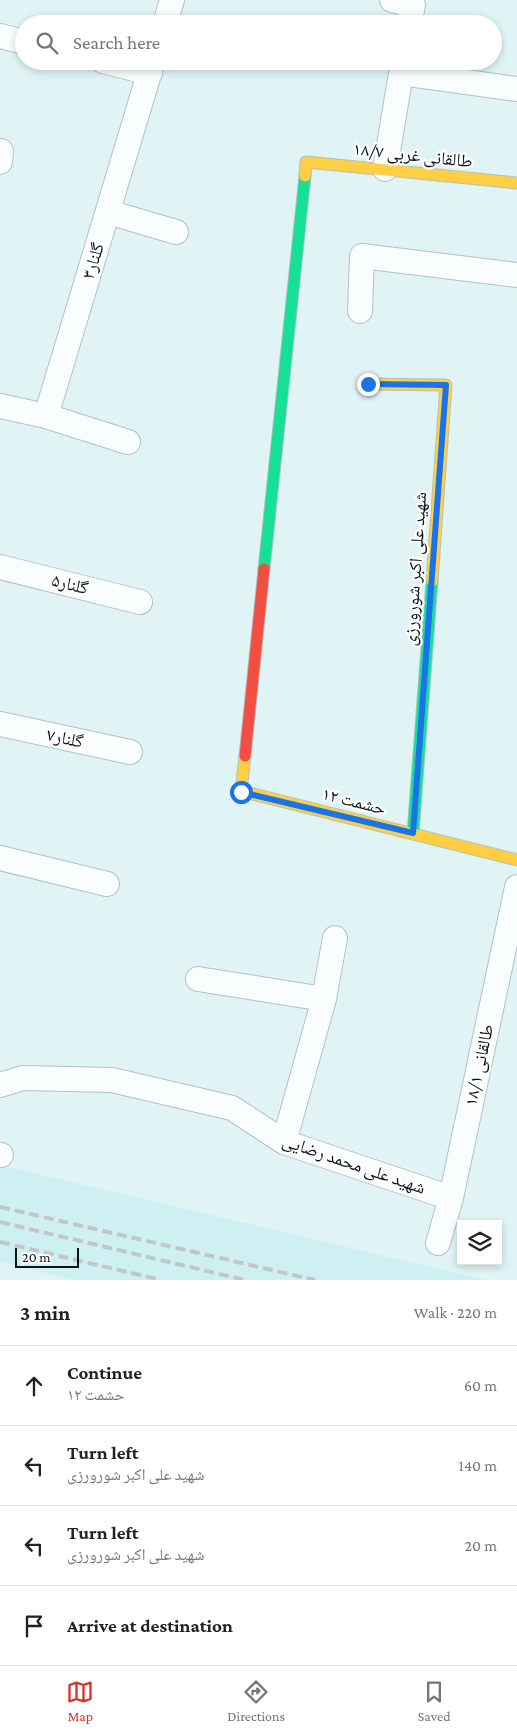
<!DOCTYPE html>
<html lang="en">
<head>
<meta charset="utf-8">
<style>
  :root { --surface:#fff; --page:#f2f2f2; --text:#202124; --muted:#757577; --line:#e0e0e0; --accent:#d93025 }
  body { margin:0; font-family:"Crimson Pro","Noto Naskh Arabic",serif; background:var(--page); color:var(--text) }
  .controls { position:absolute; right:15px; bottom:15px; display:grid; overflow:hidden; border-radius:0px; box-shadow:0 2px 8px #0003 }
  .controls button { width:45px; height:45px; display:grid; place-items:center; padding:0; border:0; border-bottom:1px solid var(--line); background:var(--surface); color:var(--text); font:25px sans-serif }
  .scale { position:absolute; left:15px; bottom:12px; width:64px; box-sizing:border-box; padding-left:5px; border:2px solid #0a1618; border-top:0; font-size:14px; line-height:18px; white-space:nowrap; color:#0a1618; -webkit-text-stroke:4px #fff; paint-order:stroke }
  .stop { position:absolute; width:15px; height:15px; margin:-11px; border:4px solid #1a73e8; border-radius:50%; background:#fff }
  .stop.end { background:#1a73e8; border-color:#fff; box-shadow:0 1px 5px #0008 }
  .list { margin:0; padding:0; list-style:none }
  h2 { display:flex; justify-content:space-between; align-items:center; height:65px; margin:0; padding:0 20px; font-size:21px }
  h2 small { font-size:16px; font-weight:400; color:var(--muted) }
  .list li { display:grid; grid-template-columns:32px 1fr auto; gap:15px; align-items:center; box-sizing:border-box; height:80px; padding:0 20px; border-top:1px solid var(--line) }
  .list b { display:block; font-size:19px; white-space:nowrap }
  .list p { margin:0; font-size:16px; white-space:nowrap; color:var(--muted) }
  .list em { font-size:16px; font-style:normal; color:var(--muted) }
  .icon { flex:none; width:28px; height:28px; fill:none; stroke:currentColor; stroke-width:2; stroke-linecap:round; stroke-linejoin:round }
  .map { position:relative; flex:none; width:517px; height:1280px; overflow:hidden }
  .search { position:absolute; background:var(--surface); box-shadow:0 2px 8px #0003; left:15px; right:15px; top:15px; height:55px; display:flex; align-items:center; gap:12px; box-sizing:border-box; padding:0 18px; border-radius:28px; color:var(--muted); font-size:19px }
  .sheet { height:385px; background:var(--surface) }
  nav { display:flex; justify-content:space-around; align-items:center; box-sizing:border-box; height:70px; border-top:1px solid var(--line); background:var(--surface); font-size:14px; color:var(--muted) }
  nav a { display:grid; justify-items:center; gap:2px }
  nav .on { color:var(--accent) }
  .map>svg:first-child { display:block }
</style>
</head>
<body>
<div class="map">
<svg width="517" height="1280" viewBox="0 0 517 1280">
  <rect width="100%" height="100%" fill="#e0f4f6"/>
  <path fill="#cef0f3" d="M0,1165L486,1280H74L0,1262Z"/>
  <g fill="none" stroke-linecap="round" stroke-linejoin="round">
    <g stroke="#b2c1c2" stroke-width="26">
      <path id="street" d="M392,0L413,5L409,24
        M165,24L172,0
        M0,36L24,42
        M103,61L150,73
        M401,73L517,89
        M0,162L1,151
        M385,169L403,61
        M108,212L176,232
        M360,311L362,256L517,275
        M0,406L46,416L153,61
        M46,416L128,442
        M0,567L140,602
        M0,724L130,752
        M0,858L107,884
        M198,979L324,999L284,1142
        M324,999L335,938
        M0,1085L23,1078L112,1080L232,1108L284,1142L451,1198
        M0,1155H1
        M438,1243L451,1198L517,887"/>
    </g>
    <g stroke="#b2c1c2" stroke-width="13">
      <path id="fast" d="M264,569L305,176
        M413,833L432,581"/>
    </g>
    <g stroke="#b2c1c2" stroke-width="13">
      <path id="slow" d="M305,176L306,162L517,183
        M369,384L446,385L432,581
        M245,756L241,791L517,860"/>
    </g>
    <g stroke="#b2c1c2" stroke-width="13">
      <path id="jam" d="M245,756L264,569"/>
    </g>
    <use href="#street" stroke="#fafdfe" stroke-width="24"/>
    <use href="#fast" stroke="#16e098" stroke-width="11"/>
    <use href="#slow" stroke="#ffcf43" stroke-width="11"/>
    <use href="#jam" stroke="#f24e42" stroke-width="11"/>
    <path stroke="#c1c7c7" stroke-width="4" stroke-dasharray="10 5" stroke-linecap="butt" d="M0,1207L315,1280
      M0,1222L245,1280
      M0,1242L161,1280"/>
  </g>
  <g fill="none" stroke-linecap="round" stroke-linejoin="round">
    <path stroke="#1a73e8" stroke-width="6" d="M241,792L413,833L446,385L368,384"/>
  </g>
  <g text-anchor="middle" stroke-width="4.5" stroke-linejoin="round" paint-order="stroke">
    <g font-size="18" fill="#0a1618" stroke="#fff">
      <text transform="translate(413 155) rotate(6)" y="6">طالقانی غربی ۱۸/۷</text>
      <text transform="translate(93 261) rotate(-73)" y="6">گلنار۳</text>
      <text transform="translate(415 569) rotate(-86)" y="6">شهید علی اکبر شورورزی</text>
      <text transform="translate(70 584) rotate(14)" y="6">گلنار۵</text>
      <text transform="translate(65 738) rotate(12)" y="6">گلنار۷</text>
      <text transform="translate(354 801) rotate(14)" y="6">حشمت ۱۲</text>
      <text transform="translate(479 1065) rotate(-78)" y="6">طالقانی ۱۸/۱</text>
      <text transform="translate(354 1164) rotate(19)" y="6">شهید علی محمد رضایی</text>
    </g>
  </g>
</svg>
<div class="controls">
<button><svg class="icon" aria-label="layers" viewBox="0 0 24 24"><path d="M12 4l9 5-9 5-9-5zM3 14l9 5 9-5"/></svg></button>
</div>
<div class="scale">20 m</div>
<div class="stop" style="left:241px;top:792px"></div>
<div class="stop end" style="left:368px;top:384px"></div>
<div class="search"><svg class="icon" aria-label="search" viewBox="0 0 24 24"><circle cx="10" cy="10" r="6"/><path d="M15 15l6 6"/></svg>Search here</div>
</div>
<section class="sheet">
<h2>3 min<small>Walk · 220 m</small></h2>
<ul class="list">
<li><svg class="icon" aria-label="ahead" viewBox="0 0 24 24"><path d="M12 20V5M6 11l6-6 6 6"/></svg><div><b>Continue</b><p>حشمت ۱۲</p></div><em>60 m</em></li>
<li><svg class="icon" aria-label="left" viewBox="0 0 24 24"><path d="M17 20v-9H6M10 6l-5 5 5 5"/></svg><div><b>Turn left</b><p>شهید علی اکبر شورورزی</p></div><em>140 m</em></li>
<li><svg class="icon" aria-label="left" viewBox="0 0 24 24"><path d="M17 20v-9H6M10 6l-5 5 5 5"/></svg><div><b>Turn left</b><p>شهید علی اکبر شورورزی</p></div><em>20 m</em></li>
<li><svg class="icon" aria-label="arrive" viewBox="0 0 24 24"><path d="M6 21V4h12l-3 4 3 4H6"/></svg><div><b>Arrive at destination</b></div></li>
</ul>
</section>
<nav>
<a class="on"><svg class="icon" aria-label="map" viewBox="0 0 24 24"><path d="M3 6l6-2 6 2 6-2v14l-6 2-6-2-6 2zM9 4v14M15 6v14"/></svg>Map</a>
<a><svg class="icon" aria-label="directions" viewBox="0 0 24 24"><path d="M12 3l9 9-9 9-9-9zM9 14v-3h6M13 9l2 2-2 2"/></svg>Directions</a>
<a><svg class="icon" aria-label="saved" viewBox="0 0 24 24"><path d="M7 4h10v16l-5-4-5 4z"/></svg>Saved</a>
</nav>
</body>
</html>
